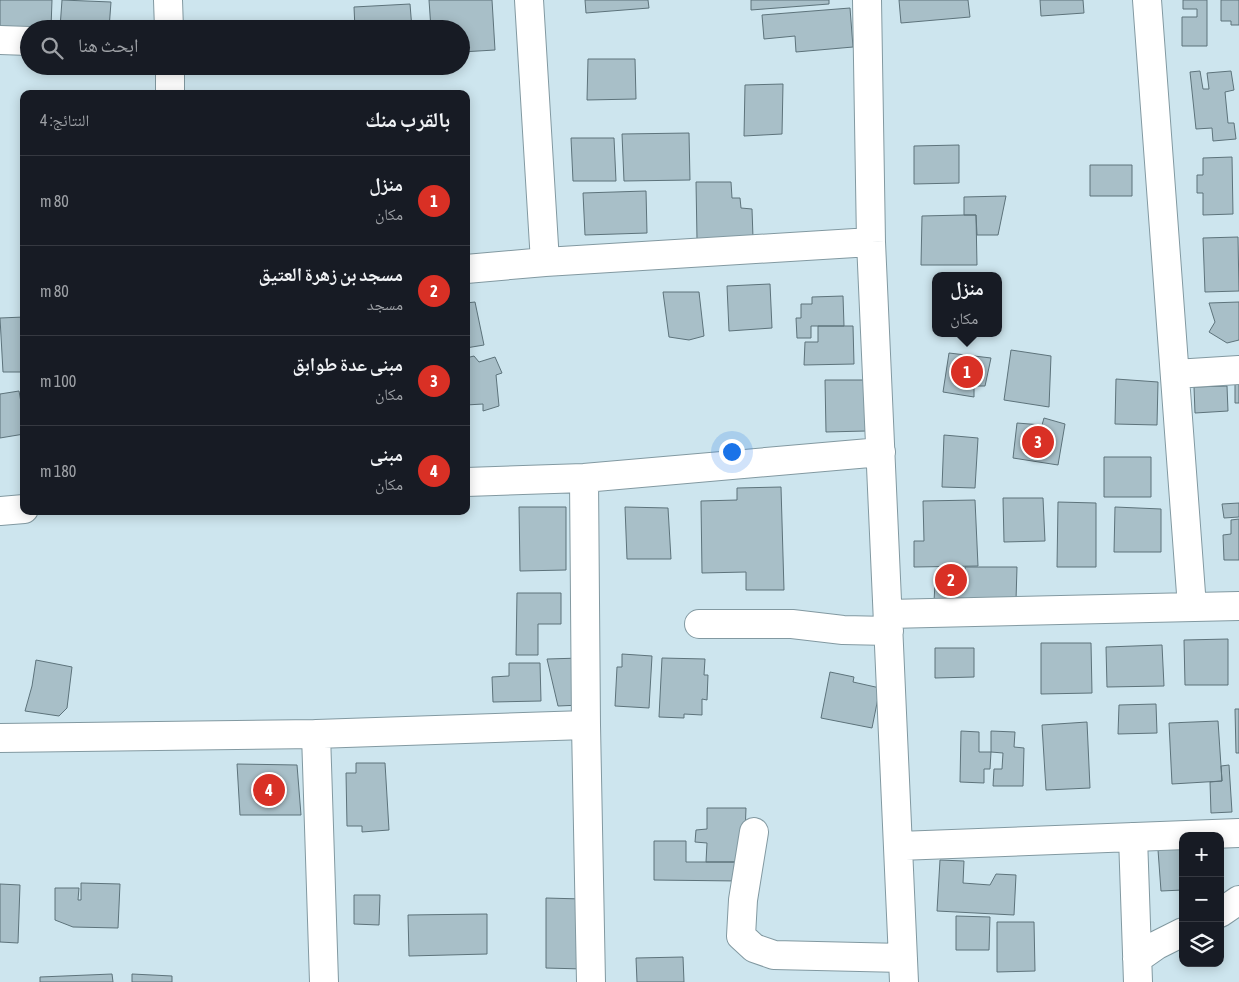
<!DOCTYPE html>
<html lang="ar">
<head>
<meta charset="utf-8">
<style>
  :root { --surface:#171b24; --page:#20242c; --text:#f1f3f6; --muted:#9ea1a6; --line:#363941; --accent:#d93025 }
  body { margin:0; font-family:"Asap Condensed","Noto Naskh Arabic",sans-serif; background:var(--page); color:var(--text); direction:rtl }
  .controls { position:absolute; right:15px; bottom:15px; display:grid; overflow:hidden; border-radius:10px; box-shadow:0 2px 12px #0003 }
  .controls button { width:45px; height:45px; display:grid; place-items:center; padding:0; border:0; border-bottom:1px solid var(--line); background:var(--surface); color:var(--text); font:25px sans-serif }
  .you { position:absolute; left:731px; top:451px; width:18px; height:18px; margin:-12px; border:4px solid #fff; border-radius:50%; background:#1a73e8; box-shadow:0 0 0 8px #1a73e833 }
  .badge { display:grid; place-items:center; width:32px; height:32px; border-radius:50%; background:var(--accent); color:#fff; font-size:16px; font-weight:700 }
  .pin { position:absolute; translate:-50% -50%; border:2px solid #fff; box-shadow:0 1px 5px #0006 }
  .popup { position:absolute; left:932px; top:272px; width:70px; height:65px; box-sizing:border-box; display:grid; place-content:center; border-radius:10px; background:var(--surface); filter:drop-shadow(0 1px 4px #0005); font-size:16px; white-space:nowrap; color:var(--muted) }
  .popup b { font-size:19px; color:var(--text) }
  .popup::after { content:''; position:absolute; left:50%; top:100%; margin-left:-10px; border:10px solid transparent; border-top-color:var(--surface) }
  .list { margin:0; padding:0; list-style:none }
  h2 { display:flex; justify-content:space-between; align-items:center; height:65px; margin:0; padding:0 20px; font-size:21px }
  h2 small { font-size:16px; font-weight:400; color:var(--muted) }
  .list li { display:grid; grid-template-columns:32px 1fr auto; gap:15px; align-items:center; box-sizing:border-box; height:90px; padding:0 20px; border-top:1px solid var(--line) }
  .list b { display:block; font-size:19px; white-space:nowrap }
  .list p { margin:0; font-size:16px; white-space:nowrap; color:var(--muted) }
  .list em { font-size:16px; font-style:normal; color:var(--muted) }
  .icon { flex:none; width:28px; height:28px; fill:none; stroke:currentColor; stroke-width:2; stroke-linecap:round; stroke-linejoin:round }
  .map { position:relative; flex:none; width:1239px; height:982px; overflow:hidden; direction:ltr }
  .search { position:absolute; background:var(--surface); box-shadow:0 2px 12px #0003; left:20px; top:20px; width:450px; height:55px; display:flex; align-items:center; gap:12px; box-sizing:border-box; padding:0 18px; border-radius:28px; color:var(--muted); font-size:19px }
  .panel { position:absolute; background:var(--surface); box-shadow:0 2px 12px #0003; left:20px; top:90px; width:450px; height:425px; border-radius:10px; direction:rtl }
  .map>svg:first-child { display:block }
</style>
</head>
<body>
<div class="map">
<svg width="1239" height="982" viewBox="0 0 1239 982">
  <rect width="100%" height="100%" fill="#cde5ee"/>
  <path fill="#a8bfc8" stroke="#5d737b" d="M0,0H52L51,28L0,26Z
    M62,0L111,2L109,29L60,28Z
    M429,0H492L495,50L461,52V29H431Z
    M585,0H648L649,8L586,13Z
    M751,0H829V4L751,10Z
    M899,0H968L970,17L901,23Z
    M1040,0H1083L1084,13L1041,16Z
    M1183,0H1207V46H1182V17H1197V9H1183Z
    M1221,0H1239V25H1231V21H1221Z
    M410,4L412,29H355L354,7Z
    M850,8L853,47L796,52L795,36L764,39L762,15Z
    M588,59H635L636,99L587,100Z
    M1200,71L1203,89H1209L1207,73L1231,71L1234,90L1225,92L1228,123H1234L1236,139L1213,141L1212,128L1196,129L1190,72Z
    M783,84L782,134L744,136L745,85Z
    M689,133L690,180L624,181L622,134Z
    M571,138H614L616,181H573Z
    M959,145V183L914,184V146Z
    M1232,157L1233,214L1203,215V193H1197V175H1203V158Z
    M1090,165H1132V196H1090Z
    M696,182H731L732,198H740L741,208L752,209L753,238L697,239Z
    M646,191L647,233L585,235L583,193Z
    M1006,196L998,235H977L976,215H964V197Z
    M964,215H976L977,265H921L922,216Z
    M1238,237L1239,291L1205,292L1203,238Z
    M770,284L772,328L729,331L727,286Z
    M663,292H699L704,336L689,340L669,337Z
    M843,296L844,326H811V338H797L796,318H801V304H812V297Z
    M475,302L484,345L466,348V303Z
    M1239,302V340L1227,343L1209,332L1215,322L1209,303Z
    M24,317V372H3L0,318Z
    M818,326H853L854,364L804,365L805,342H818Z
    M1011,350L1051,356L1049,407L1004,400Z
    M949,353L991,358L985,386H974V397L943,392Z
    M474,356L479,362L495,357L502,373L496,375L499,406L483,411V404L466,405V358Z
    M1116,379L1158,382L1157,425L1115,424Z
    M825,380H864L866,431L826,432Z
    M1235,383H1239V403H1235Z
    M1227,386L1228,411L1195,413L1194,387Z
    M19,391L24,420V434L0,438V394Z
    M1044,418L1065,424L1058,465L1013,458L1017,423L1042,425Z
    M944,435L978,438L975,488L942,487Z
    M1104,457H1151V497H1104Z
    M781,487L784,590H746V572L702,573L701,501L737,500V488Z
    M1003,498H1043L1045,541L1004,542Z
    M975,500L978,566L914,567V541H924L923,501Z
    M1058,502L1096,503V567H1057Z
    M1239,503V517L1224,518L1222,504Z
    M519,507H566V570L520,571Z
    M625,507L668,508L671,559H627Z
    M1115,507L1161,509V552H1114Z
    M1239,519V560H1224L1223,535L1231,534V520Z
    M965,567H1017L1016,600L934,601L935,584L965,583Z
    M517,593H561V624H538V655H516Z
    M1228,639V685H1185L1184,640Z
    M1041,643H1091L1092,693L1041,694Z
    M1162,645L1164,686L1107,687L1106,647Z
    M935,648H974V677L935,678Z
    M622,654L652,656L649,708L615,706L617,667H622Z
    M581,658L582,705L558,706L547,659Z
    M662,658L705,659L704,675H708L707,700L702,699V715L684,714V718L659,717Z
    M36,660L72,667L67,708L59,716L25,711L32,686Z
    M509,663H540L541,701L493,702L492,677L509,676Z
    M830,672L854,677L853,682L880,688L872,728L821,718Z
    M1156,704L1157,733L1118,734L1119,705Z
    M1235,709H1239V753H1236Z
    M1218,721L1222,781L1172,784L1169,723Z
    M1087,722L1090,788L1046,790L1042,725Z
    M961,731L979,732V752H991L990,769H984V783L960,782Z
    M991,731L1015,732L1014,747L1024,748L1023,786H993L994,769H1002L1003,753L991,752Z
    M356,763H385L389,830L362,832V826H347L346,773H356Z
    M237,764L297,765L301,815H240Z
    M1229,765L1232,812L1211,813L1210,782L1222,781L1221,766Z
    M707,808H746L744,862H706L707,843L695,842L696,830L707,829Z
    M654,841H686V862H738V881L654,880Z
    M1183,848V890L1161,891L1158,850Z
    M940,860L964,861L963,883L990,885L996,874L1016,875L1014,915L937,911Z
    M81,883L120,884L118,928L73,927L55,920V888H79L78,900H81Z
    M0,884L20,885L18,943L0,942Z
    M354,895H380L379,925L354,924Z
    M546,898L582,899L583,969L546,968Z
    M487,914V954L409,956L408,915Z
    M956,916L990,917L989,950H956Z
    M997,922H1034L1035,971L997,972Z
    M683,957L684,982H637L636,958Z
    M112,974L113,982H40V977Z
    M132,974L172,976V982H132Z"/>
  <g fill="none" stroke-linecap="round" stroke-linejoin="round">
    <g stroke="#8299a1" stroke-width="30">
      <path id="minor" d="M168,0L169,29
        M529,0L545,262L871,242
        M867,0L871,242L904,982
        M1147,0L1192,607
        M0,40L29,41
        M170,66V94
        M466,269L545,262
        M1175,374L1239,370
        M466,482L584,478L881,452
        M0,511L24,509
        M888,614L1239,606
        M699,624H792L843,630L889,631
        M586,725L591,982
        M316,734L324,982
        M0,738L316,734L586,725L584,478
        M754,832L743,900L741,936L754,948L774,955L903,958
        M1133,837L1138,982
        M899,846L1239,833
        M1220,913L1239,900
        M1137,959L1157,945L1183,932"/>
    </g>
    <use href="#minor" stroke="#fff" stroke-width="28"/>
  </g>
</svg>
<div class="controls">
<button>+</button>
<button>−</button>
<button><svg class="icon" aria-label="layers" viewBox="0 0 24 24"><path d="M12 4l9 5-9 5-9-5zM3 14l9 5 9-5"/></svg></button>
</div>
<div class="you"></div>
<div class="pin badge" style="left:967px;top:372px">1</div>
<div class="popup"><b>منزل</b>مكان</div>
<div class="pin badge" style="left:951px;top:580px">2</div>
<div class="pin badge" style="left:1038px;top:442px">3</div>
<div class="pin badge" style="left:269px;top:790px">4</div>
<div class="search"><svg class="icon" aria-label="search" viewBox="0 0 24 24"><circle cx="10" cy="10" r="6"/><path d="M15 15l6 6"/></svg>ابحث هنا</div>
<section class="panel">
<h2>بالقرب منك<small>النتائج: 4</small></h2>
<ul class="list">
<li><span class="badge">1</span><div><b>منزل</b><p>مكان</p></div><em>80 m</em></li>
<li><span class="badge">2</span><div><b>مسجد بن زهرة العتيق</b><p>مسجد</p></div><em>80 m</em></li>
<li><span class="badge">3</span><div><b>مبنى عدة طوابق</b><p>مكان</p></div><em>100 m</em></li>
<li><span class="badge">4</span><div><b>مبنى</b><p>مكان</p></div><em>180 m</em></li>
</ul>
</section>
</div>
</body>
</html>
